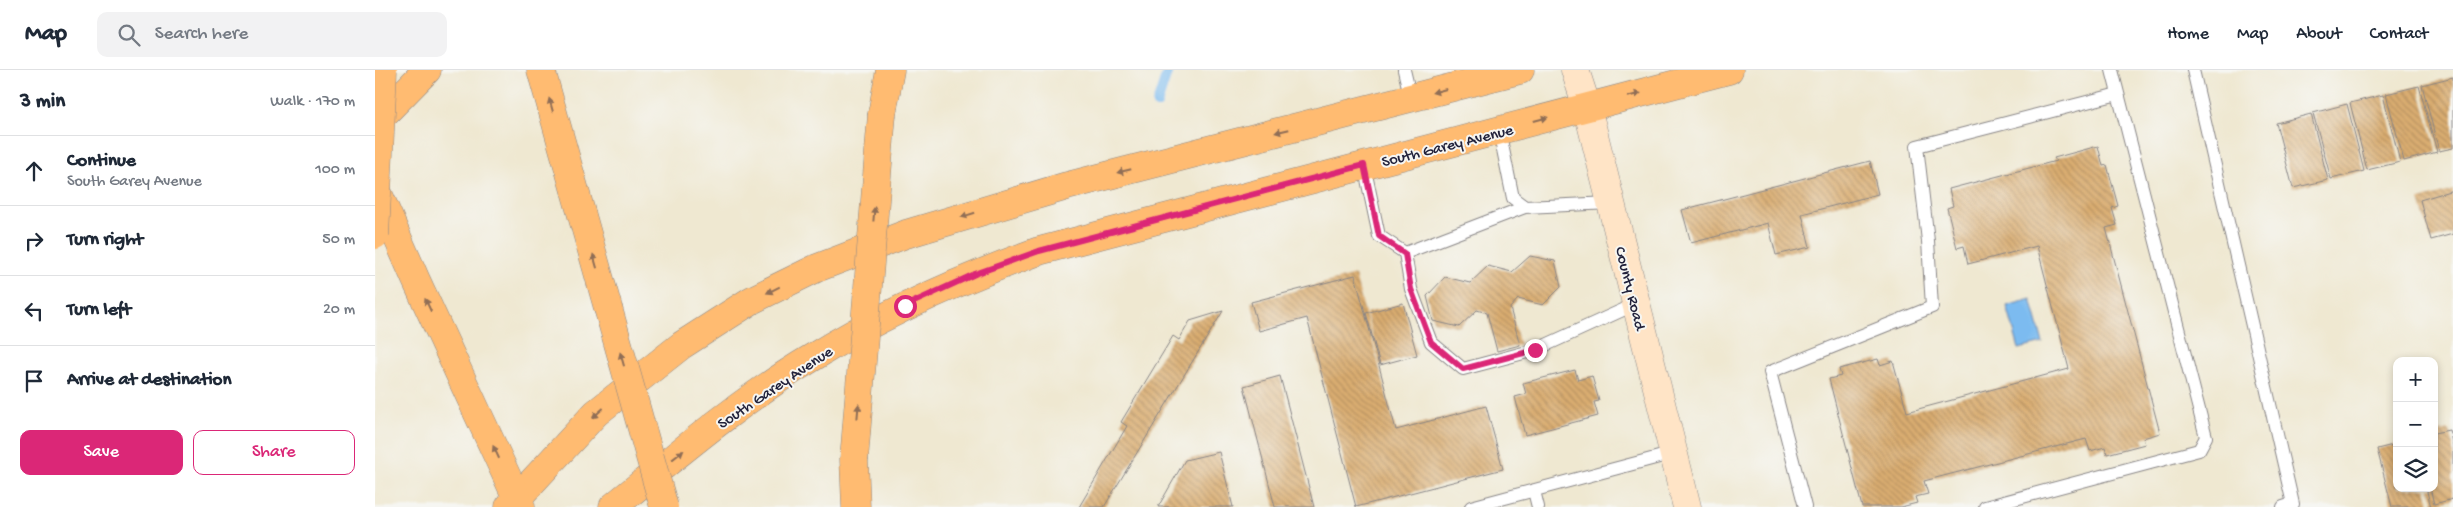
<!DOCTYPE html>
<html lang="en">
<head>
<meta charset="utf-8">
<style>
  :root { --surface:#fff; --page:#f2f2f3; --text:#1f2937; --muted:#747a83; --line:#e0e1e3; --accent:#db2777 }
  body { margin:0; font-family:"Gochi Hand",sans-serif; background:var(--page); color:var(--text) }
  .controls { position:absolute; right:15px; bottom:15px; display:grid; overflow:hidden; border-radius:10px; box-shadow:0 2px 8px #0003 }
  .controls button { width:45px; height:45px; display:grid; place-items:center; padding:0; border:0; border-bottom:1px solid var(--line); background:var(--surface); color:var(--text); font:25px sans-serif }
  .stop { position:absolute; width:15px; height:15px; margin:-11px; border:4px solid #db2777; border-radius:50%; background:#fff }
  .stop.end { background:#db2777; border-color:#fff; box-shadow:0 1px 5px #0008 }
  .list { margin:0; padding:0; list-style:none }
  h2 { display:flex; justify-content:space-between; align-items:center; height:65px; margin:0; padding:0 20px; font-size:21px }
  h2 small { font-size:16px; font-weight:400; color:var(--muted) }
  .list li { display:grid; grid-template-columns:32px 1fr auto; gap:15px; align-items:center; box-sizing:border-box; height:70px; padding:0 20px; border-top:1px solid var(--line) }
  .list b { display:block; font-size:19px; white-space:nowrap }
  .list p { margin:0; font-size:16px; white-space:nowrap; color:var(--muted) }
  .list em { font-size:16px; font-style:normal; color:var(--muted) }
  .actions { display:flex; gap:10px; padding:15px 20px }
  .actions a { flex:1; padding:11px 0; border:1px solid var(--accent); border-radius:10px; text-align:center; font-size:18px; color:var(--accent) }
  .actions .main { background:var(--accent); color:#fff }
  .icon { flex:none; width:28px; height:28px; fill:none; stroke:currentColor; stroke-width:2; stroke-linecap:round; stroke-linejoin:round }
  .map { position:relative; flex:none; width:2078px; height:437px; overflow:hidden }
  header { display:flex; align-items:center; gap:30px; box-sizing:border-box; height:70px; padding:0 25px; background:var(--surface); border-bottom:1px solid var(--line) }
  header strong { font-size:24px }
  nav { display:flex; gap:28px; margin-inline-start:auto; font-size:18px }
  .search { width:350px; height:45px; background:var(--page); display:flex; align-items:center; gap:12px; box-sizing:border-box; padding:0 18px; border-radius:10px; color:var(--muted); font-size:19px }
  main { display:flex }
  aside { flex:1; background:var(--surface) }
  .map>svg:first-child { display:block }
</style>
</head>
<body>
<header>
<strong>Map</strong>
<div class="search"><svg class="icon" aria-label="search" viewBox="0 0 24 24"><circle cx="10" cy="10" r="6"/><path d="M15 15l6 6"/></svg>Search here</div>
<nav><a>Home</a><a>Map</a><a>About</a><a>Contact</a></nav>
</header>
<main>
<aside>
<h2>3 min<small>Walk · 170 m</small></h2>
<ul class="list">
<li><svg class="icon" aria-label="ahead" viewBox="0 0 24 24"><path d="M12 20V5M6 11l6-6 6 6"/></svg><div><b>Continue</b><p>South Garey Avenue</p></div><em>100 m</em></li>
<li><svg class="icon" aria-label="right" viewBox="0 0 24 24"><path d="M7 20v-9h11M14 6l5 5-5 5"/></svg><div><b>Turn right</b></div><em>50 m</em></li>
<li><svg class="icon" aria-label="left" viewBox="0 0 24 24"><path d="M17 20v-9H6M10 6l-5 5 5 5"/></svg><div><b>Turn left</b></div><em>20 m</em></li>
<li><svg class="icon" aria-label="arrive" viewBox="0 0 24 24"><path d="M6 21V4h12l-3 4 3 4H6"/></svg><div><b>Arrive at destination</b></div></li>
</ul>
<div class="actions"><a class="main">Save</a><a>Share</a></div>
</aside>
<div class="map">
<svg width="2078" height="437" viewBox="0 0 2078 437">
  <defs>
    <pattern id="building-back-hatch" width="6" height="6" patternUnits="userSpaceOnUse" patternTransform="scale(1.25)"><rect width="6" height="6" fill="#daad71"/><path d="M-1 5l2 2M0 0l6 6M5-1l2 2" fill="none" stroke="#b08c5e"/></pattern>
  </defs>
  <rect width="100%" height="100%" fill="#f6f6f2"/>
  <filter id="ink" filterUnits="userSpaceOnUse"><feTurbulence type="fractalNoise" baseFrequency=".02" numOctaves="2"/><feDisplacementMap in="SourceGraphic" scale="10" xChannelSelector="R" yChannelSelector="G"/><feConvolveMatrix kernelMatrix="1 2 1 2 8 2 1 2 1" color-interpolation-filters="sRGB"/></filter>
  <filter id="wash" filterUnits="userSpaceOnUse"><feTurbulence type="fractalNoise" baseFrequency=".0096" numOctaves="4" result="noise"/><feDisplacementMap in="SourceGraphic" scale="20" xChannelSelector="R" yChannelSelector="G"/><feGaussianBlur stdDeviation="1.12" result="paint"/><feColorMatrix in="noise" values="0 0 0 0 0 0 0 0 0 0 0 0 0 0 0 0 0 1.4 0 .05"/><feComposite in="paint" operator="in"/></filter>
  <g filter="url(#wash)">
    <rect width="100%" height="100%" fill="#efe8d1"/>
    <path fill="#7bbbf0" stroke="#4e6e96" d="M1656,229L1668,273L1644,279L1632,236Z"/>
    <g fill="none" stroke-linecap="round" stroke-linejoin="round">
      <path stroke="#7bbbf0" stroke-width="10" d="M782,34L793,0"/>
    </g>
    <g id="blocks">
      <path fill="url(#building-back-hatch)" d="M2078,7V78L2064,81L2047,15Z
        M2044,16L2062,82L2029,91L2011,24Z
        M2008,25L2025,92L1992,100L1975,33Z
        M1972,34L1989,101L1956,109L1938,43Z
        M1936,44L1953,110L1918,118L1901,53Z
        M1723,76L1728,96L1732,95L1743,136L1737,138L1742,155L1731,158L1785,363L1768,368L1770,374L1732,384L1730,377L1715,381L1711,369L1549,411L1553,424L1540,427L1542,433L1526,437H1487L1454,309L1466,306L1464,299L1503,289L1505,295L1518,291L1532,342L1694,299L1662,176L1593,194L1589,176L1582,178L1572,138L1578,136L1574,119L1681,91L1679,88Z
        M1495,91L1503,124L1427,144L1435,177L1401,185L1393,153L1316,173L1307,140Z
        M2078,120V164L2056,170L2045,130Z
        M1155,186L1180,191L1186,217L1168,235L1143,229L1135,238L1145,275L1122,281L1112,243L1102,240L1084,257L1058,251L1052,226L1070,207L1095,213L1113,196L1137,202Z
        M980,205L1021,360L1111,336L1128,399L981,437L932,248L884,261L876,232Z
        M1028,233L1042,285L1005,295L991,243Z
        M848,241L729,437H704L752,356L746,352L798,266L804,270L815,251Z
        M1200,300L1203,310L1217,306L1224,331L1219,332L1223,346L1150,365L1140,327L1151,324L1148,313Z
        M905,306L939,437H900L869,316Z
        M2074,360L2078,376V429L2059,434L2055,418H2059V363Z
        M2022,374V418H2051L2056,437H2017L2002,379Z
        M844,382L858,437H783L810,390Z"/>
    </g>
  </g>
  <g filter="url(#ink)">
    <use href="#blocks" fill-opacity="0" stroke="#888586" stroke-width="1"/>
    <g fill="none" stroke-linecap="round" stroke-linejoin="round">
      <g stroke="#888586" stroke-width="14">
        <path id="lane" d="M1029,0L1036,29
          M1818,0L1918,434L1908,437
          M1124,60L1138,128L1150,137L1236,133
          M989,95L1004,166L1030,183L1150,137
          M1030,183L1036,219L1056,272L1088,299L1160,280L1261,234
          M1159,421L1163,437
          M1096,437L1299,383
          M1430,437L1395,302L1557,237L1553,171L1542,76L1743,24
          M1610,437L1824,380L1831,367L1737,0"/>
      </g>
      <g stroke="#888586" stroke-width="29">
        <path id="secondary" d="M1200,0L1212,37L1312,437"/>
      </g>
      <g stroke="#888586" stroke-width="29">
        <path id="primary" d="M134,437L221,343L307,275L377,230L442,198L531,164L692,116L1145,0
          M238,437C301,386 365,331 435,289C507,244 584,210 664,181L1354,0"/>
      </g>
      <g stroke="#888586" stroke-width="29">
        <path id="highway" d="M166,0L233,238
          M507,44L515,0
          M0,53L52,0
          M0,116L41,210L146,437
          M479,390L481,437"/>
      </g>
      <use href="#lane" stroke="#fff" stroke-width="12"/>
      <use href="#secondary" stroke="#ffe4c6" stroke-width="28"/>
      <use href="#primary" stroke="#ffbb71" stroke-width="28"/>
      <use href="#highway" stroke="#ffbb71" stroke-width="28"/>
      <g stroke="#888586" stroke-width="29" stroke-linecap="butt">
        <path id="highway-bridge" d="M0,165L8,0
          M233,238L289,437
          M479,390L507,44"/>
      </g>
      <use href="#highway-bridge" stroke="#ffbb71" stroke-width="28"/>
    </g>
    <defs><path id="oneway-solid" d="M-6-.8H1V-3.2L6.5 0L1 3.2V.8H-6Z" transform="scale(1.25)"/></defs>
    <g fill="#906e56">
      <use href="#oneway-solid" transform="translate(1064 21) rotate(165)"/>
      <use href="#oneway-solid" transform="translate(1259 25) rotate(-15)"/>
      <use href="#oneway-solid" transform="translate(176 35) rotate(-106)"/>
      <use href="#oneway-solid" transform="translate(1166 49) rotate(-15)"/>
      <use href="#oneway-solid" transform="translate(907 61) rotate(166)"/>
      <use href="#oneway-solid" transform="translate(749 101) rotate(166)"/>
      <use href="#oneway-solid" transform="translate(499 144) rotate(-85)"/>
      <use href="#oneway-solid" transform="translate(593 145) rotate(163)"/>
      <use href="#oneway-solid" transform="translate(220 191) rotate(-106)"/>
      <use href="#oneway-solid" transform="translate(398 220) rotate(154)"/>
      <use href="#oneway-solid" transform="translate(53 235) rotate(-115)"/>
      <use href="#oneway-solid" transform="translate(247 289) rotate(-106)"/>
      <use href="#oneway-solid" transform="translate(483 341) rotate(-85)"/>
      <use href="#oneway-solid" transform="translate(223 343) rotate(138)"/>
      <use href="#oneway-solid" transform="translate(121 382) rotate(-115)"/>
      <use href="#oneway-solid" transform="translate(303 385) rotate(-38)"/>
    </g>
  </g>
  <g fill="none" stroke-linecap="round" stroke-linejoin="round" filter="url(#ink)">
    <path stroke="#db2777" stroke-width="6" d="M530,236L600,204L664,181L989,95L1004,166L1030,184L1036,219L1056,272L1088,299L1160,280"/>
  </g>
  <g text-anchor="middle" stroke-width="4" stroke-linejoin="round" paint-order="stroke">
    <g font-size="16" fill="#22223b" stroke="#f6f6f2">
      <text transform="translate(1072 74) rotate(-14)" y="6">South Garey Avenue</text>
      <text transform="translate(1257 218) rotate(76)" y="6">County Road</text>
      <text transform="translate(399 316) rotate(-34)" y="6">South Garey Avenue</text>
    </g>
  </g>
</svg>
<div class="controls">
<button>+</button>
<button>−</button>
<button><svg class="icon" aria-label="layers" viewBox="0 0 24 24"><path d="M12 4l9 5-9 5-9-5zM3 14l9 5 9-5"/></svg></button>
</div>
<div class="stop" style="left:530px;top:236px"></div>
<div class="stop end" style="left:1160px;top:280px"></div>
</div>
</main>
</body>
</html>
